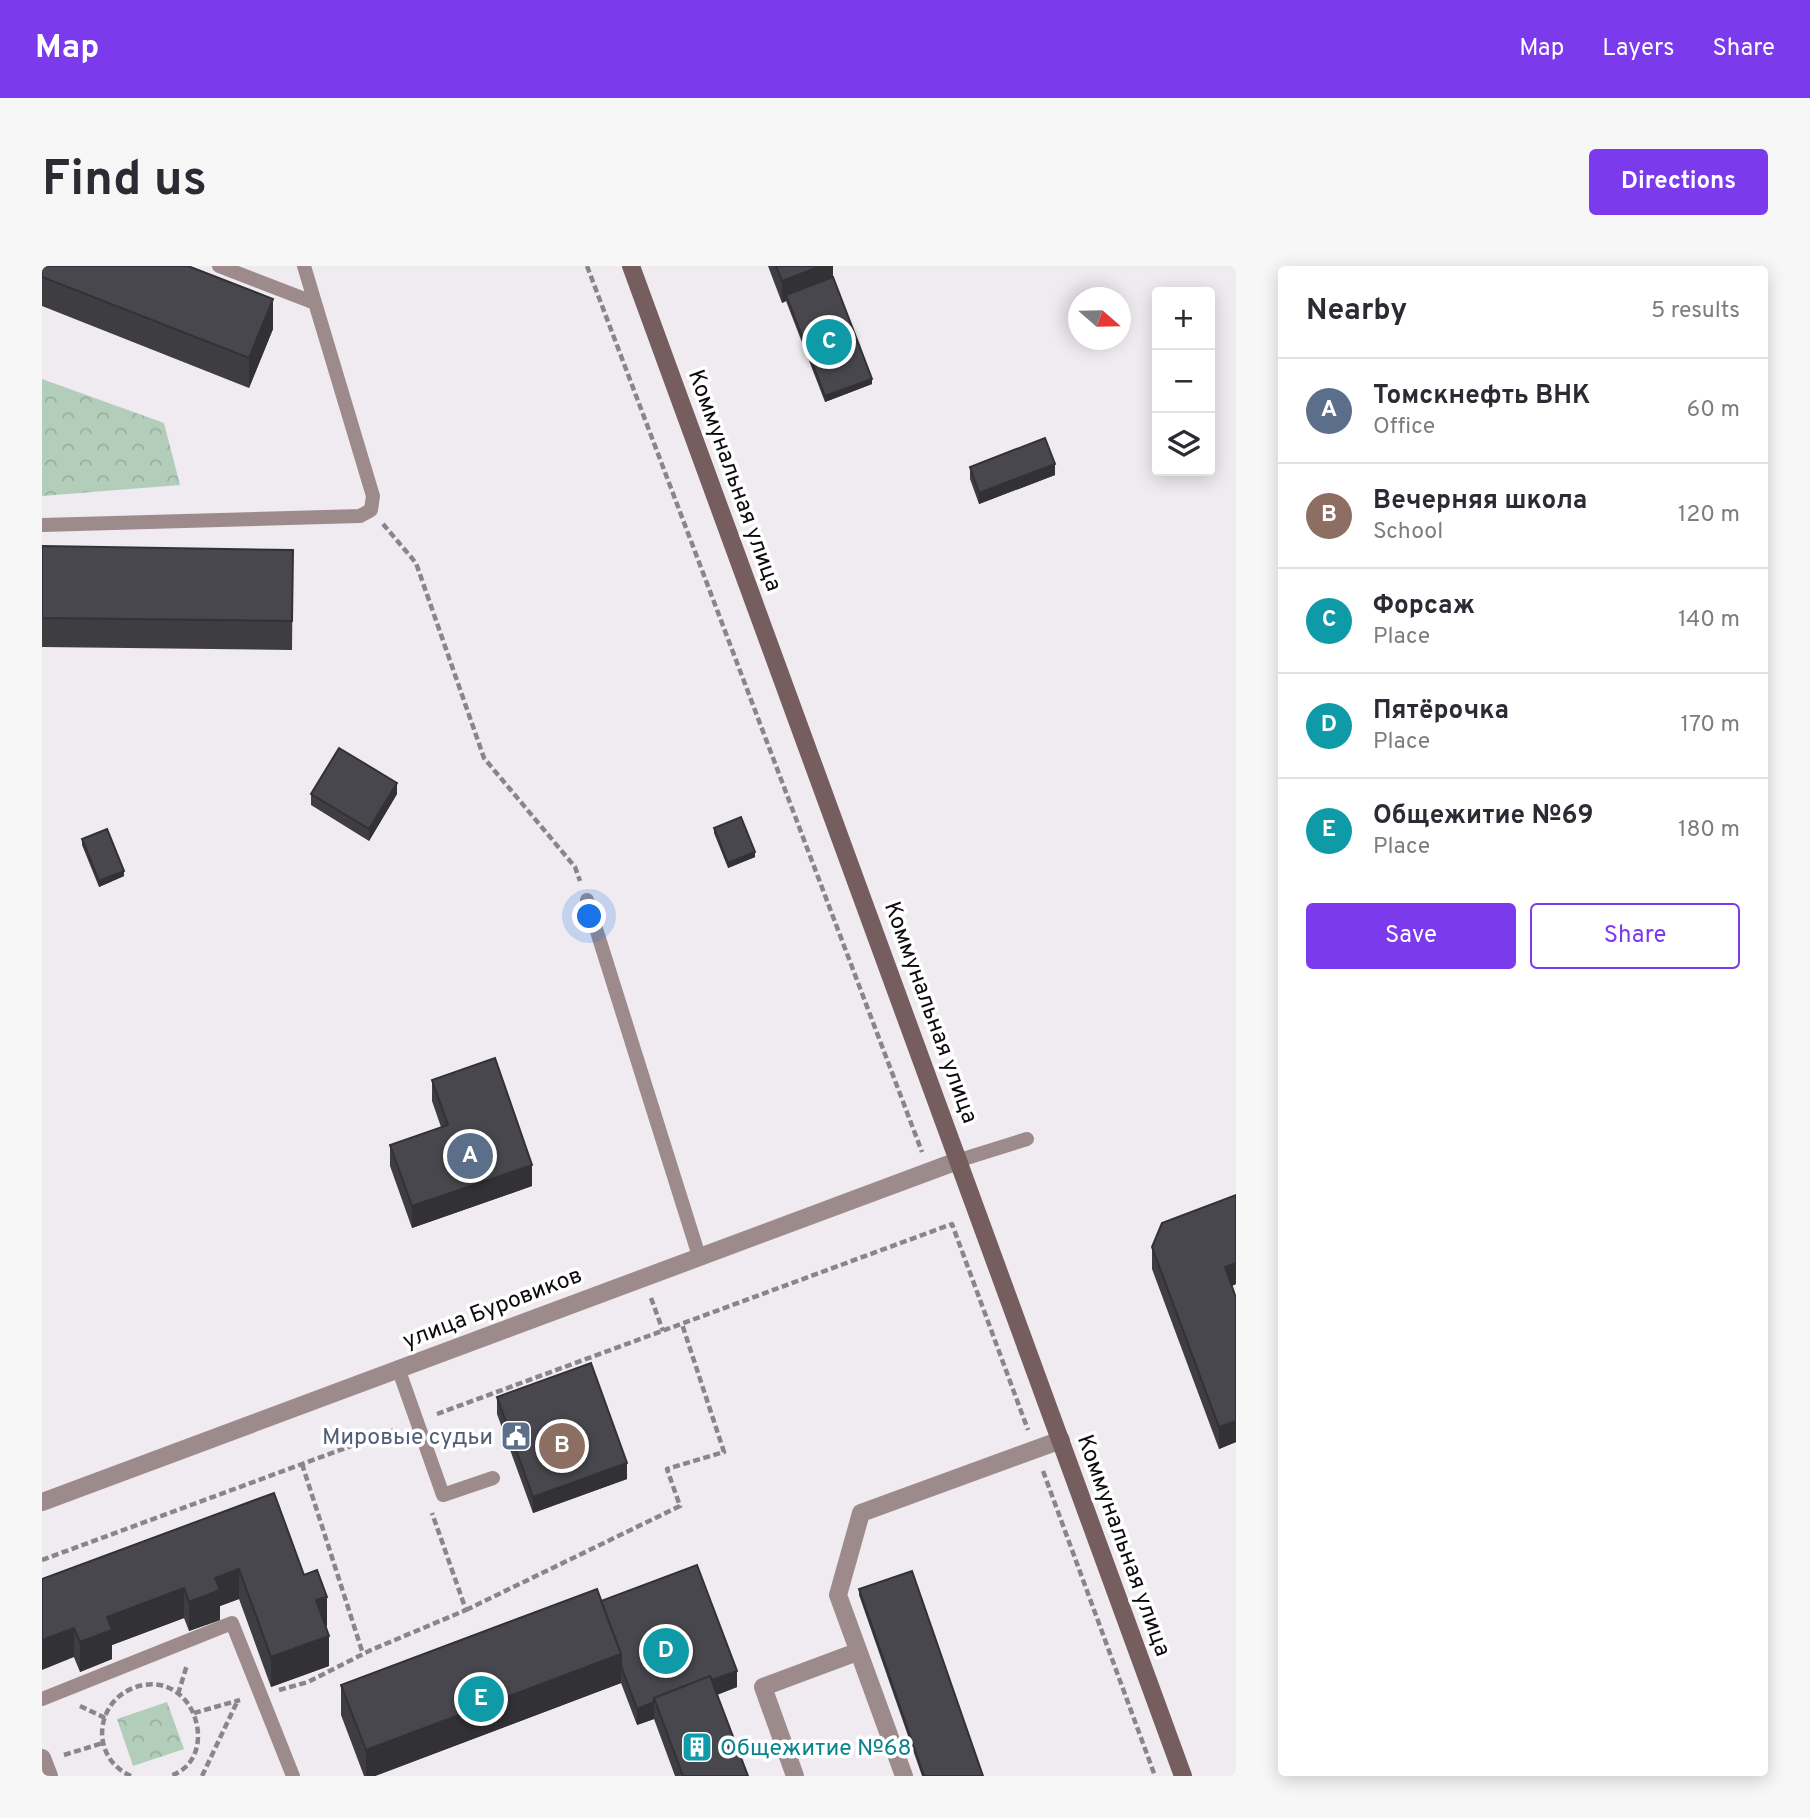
<!DOCTYPE html>
<html lang="en">
<head>
<meta charset="utf-8">
<style>
  :root { --surface:#fff; --page:#f7f7f7; --text:#2b2b33; --muted:#7c7c81; --line:#e1e1e2; --accent:#7c3aed }
  body { margin:0; font-family:Overpass,sans-serif; background:var(--page); color:var(--text) }
  .controls { position:absolute; right:21px; top:21px; display:grid; overflow:hidden; border-radius:7px; box-shadow:0 4px 18px #0003 }
  .controls button { width:63px; height:63px; display:grid; place-items:center; padding:0; border:0; border-bottom:2px solid var(--line); background:var(--surface); color:var(--text); font:35px sans-serif }
  .compass { position:absolute; left:1026px; top:21px; width:63px; height:63px; border-radius:50%; background:var(--surface); box-shadow:0 4px 18px #0003; rotate:110deg }
  .you { position:absolute; left:548px; top:651px; width:24px; height:24px; margin:-18px; border:5px solid #fff; border-radius:50%; background:#1a73e8; box-shadow:0 0 0 10px #1a73e833 }
  .badge { display:grid; place-items:center; width:46px; height:46px; border-radius:50%; background:var(--accent); color:#fff; font-size:23px; font-weight:700 }
  .pin { position:absolute; translate:-50% -50%; border:4px solid #fff; box-shadow:0 2px 7px #0006 }
  .list { margin:0; padding:0; list-style:none }
  h2 { display:flex; justify-content:space-between; align-items:center; height:91px; margin:0; padding:0 28px; font-size:30px }
  h2 small { font-size:23px; font-weight:400; color:var(--muted) }
  .list li { display:grid; grid-template-columns:46px 1fr auto; gap:21px; align-items:center; box-sizing:border-box; height:105px; padding:0 28px; border-top:2px solid var(--line) }
  .list b { display:block; font-size:26px; white-space:nowrap }
  .list p { margin:0; font-size:23px; white-space:nowrap; color:var(--muted) }
  .list em { font-size:23px; font-style:normal; color:var(--muted) }
  .actions { display:flex; gap:14px; padding:21px 28px }
  .actions a { flex:1; padding:16px 0; border:2px solid var(--accent); border-radius:7px; text-align:center; font-size:24px; color:var(--accent) }
  .actions .main { background:var(--accent); color:#fff }
  .icon { flex:none; width:38px; height:38px; fill:none; stroke:currentColor; stroke-width:2; stroke-linecap:round; stroke-linejoin:round }
  .map { position:relative; flex:none; width:1194px; height:1510px; overflow:hidden; border-radius:7px }
  header { display:flex; align-items:center; gap:42px; box-sizing:border-box; height:98px; padding:0 35px; background:var(--accent); color:#fff }
  header strong { font-size:33px }
  nav { display:flex; gap:38px; margin-inline-start:auto; font-size:24px }
  .intro { display:flex; align-items:center; justify-content:space-between; box-sizing:border-box; height:168px; padding:0 42px }
  h1 { margin:0; font-size:49px }
  .button { padding:18px 32px; border-radius:7px; background:var(--accent); color:#fff; font-size:24px; font-weight:700 }
  main { display:flex; gap:42px; padding:0 42px }
  aside { flex:1; background:var(--surface); border-radius:7px; box-shadow:0 4px 18px #0003 }
  .map>svg:first-child { display:block }
</style>
</head>
<body>
<header>
<strong>Map</strong>
<nav><a>Map</a><a>Layers</a><a>Share</a></nav>
</header>
<div class="intro"><h1>Find us</h1><a class="button">Directions</a></div>
<main>
<div class="map">
<svg width="1194" height="1510" viewBox="0 0 1194 1510">
  <defs>
    <pattern id="park-crowns" width="20" height="18" patternUnits="userSpaceOnUse" patternTransform="scale(1.75)"><rect width="20" height="18" fill="#b2cebb"/><path d="M2 6a3 3 0 1 1 6 0M12 15a3 3 0 1 1 6 0" fill="none" stroke="#98b0a0"/></pattern>
  </defs>
  <rect width="100%" height="100%" fill="#f0eaf1"/>
  <path fill="url(#park-crowns)" d="M0,113L122,157L138,219L0,230Z
    M125,1436L142,1483L91,1500L75,1453Z"/>
  <g fill="none" stroke-linecap="round" stroke-linejoin="round">
    <path stroke="#8a858a" stroke-width="4.5" stroke-dasharray="7 3.5" stroke-linecap="butt" d="M545,0L880,886
      M341,258L374,297L442,492L533,601L538,615
      M609,1032L621,1065
      M395,1148L910,958L986,1164
      M260,1198L321,1388
      M1001,1205L1113,1510
      M0,1294L355,1163
      M424,1344L638,1240L625,1203L682,1186L640,1058
      M237,1424L266,1416L329,1384L424,1344L390,1247
      M136,1428L145,1399
      M38,1440L63,1452
      M152,1447L198,1434
      M22,1489L61,1477
      M89,1510C44,1490 54,1427 102,1419C156,1410 178,1494 128,1510
      M160,1510L195,1436"/>
    <path stroke="#9d8b8b" stroke-width="14" d="M177,0L273,37
      M0,259L318,250L329,244L331,230L262,0
      M545,634L657,990
      M918,894L985,873
      M356,1102L401,1229L451,1212
      M0,1433L190,1357L251,1510"/>
    <path stroke="#9d8b8b" stroke-width="18" d="M0,1236L918,894
      M0,1492L7,1510
      M753,1510L721,1421L815,1386
      M862,1510L796,1329L819,1247L1019,1174"/>
    <path stroke="#765d5e" stroke-width="18" d="M589,0L1141,1510"/>
  </g>
  <path fill="#3e3d42" d="M0,0L231,63L207,122L0,40Z
    M726,0H791V11L830,118L783,136L744,35L740,37Z
    M928,201L1013,209L937,238L928,213Z
    M0,280L251,284L250,384L0,381Z
    M269,528H355L327,575L269,539Z
    M672,562L713,591L686,602L672,567Z
    M40,573L82,610L57,621L40,579Z
    M390,814L490,920L370,962L348,900V879L399,861L390,835Z
    M1194,929V1018L1190,1020L1194,1032V1176L1177,1183L1110,1003V981Z
    M455,1131L585,1213L491,1247L455,1148Z
    M232,1227L262,1309L285,1360L284,1361L287,1400L229,1421L197,1333L178,1340V1354L147,1365L142,1352L70,1379V1393L38,1406L0,1313Z
    M817,1323L941,1510H880L817,1329Z
    M559,1335L695,1421L675,1429L706,1510H633L612,1453L595,1459L579,1417L333,1510H322L299,1449V1419Z"/>
  <path fill="#323236" d="M779,0H791V17L744,29V35L740,37V15Z
    M231,33V63L207,122V92Z
    M830,113V118L783,136V130Z
    M1013,198V209L937,238V227Z
    M355,517V528L327,575V563Z
    M713,586V591L686,602V597Z
    M82,605V610L57,621V615Z
    M490,899V920L370,962V940Z
    M1194,997V1018L1183,1022V1001Z
    M1194,1155V1176L1177,1183V1161Z
    M585,1197V1213L491,1247V1231Z
    M197,1303V1333L178,1340V1354L147,1365V1336L173,1312Z
    M142,1322V1352L70,1379V1393L38,1406V1376L65,1351Z
    M285,1331V1360L274,1364V1334Z
    M32,1362V1391L0,1404V1374Z
    M287,1370V1400L229,1421V1391Z
    M579,1388V1417L333,1510H324V1484Z
    M695,1405V1421L619,1450L613,1436Z
    M612,1436V1453L595,1459V1443Z"/>
  <path fill="#48474d" stroke="#323236" stroke-width="2" d="M0,0H146L231,33L207,92L0,11Z
    M734,0H779L740,15Z
    M791,11L830,113L783,130L744,29Z
    M1003,172L1013,198L937,227L928,201Z
    M0,280L251,284L250,355L0,352Z
    M297,482L355,517L327,563L269,528Z
    M699,551L713,586L686,597L672,562Z
    M65,563L82,605L57,615L40,573Z
    M453,792L490,899L370,940L348,879L406,859L390,814Z
    M1194,929V997L1183,1001L1194,1032V1155L1177,1161L1110,981L1120,957Z
    M549,1097L585,1197L491,1231L455,1131Z
    M232,1227L262,1309L275,1304L285,1331L274,1334L287,1370L229,1391L197,1303L173,1312L178,1324L147,1336L142,1322L65,1351L70,1364L38,1376L32,1362L0,1374V1313Z
    M655,1299L695,1405L670,1414L668,1410L612,1432V1436L595,1443L579,1400V1388L559,1335Z
    M870,1305L941,1510H882L817,1323Z
    M555,1323L579,1388L324,1484L299,1419Z
    M668,1410L706,1510H641L612,1432Z"/>
  <defs>
    <g id="civic-square" transform="scale(1.575)"><rect x="-9" y="-9" width="18" height="18" rx="4" fill="#5c6f8a" stroke="#fff"/><path d="M-.6-6.5H3V-4.5H.6V-3L4-1V1h2V6H-6V1h2V-1L-.6-3ZM-1.2 2.5V6h2.4V2.5Z" fill="#fff"/></g>
    <g id="building-square" transform="scale(1.575)"><rect x="-9" y="-9" width="18" height="18" rx="4" fill="#0f9aa8" stroke="#fff"/><path d="M-4-6H4V6H1V3H-1V6H-4ZM-2.5-4.3h1.7v1.8h-1.7ZM.8-4.3h1.7v1.8H.8ZM-2.5-1h1.7V.8h-1.7ZM.8-1h1.7V.8H.8Z" fill="#fff"/></g>
  </defs>
  <g fill-rule="evenodd">
    <use href="#civic-square" x="474" y="1170"/>
    <use href="#building-square" x="655" y="1481"/>
  </g>
  <g text-anchor="middle" stroke-width="7" stroke-linejoin="round" paint-order="stroke">
    <g font-size="23" fill="#0d0b0d" stroke="#fff">
      <text transform="translate(694 214) rotate(70)" y="8">Коммунальная улица</text>
      <text transform="translate(890 746) rotate(70)" y="8">Коммунальная улица</text>
      <text transform="translate(450 1041) rotate(-21)" y="8">улица Буровиков</text>
      <text transform="translate(1083 1279) rotate(70)" y="8">Коммунальная улица</text>
    </g>
    <g font-size="23" fill="#4e5e75" stroke="#fff" text-anchor="end">
      <text x="451" y="1178">Мировые судьи</text>
    </g>
    <g font-size="23" fill="#0d838f" stroke="#fff" text-anchor="start">
      <text x="678" y="1489">Общежитие №68</text>
    </g>
  </g>
</svg>
<div class="controls">
<button>+</button>
<button>−</button>
<button><svg class="icon" aria-label="layers" viewBox="0 0 24 24"><path d="M12 4l9 5-9 5-9-5zM3 14l9 5 9-5"/></svg></button>
</div>
<svg class="compass" viewBox="-18 -18 36 36"><path d="M0-13l5 13h-10z" fill="#e53935"/><path d="M0 13l5-13h-10z" fill="#7c7c81"/></svg>
<div class="you"></div>
<div class="pin badge" style="left:428px;top:890px;background:#5c6f8a">A</div>
<div class="pin badge" style="left:520px;top:1180px;background:#8d6e63">B</div>
<div class="pin badge" style="left:787px;top:76px;background:#0f9aa8">C</div>
<div class="pin badge" style="left:624px;top:1385px;background:#0f9aa8">D</div>
<div class="pin badge" style="left:439px;top:1433px;background:#0f9aa8">E</div>
</div>
<aside>
<h2>Nearby<small>5 results</small></h2>
<ul class="list">
<li><span class="badge" style="background:#5c6f8a">A</span><div><b>Томскнефть ВНК</b><p>Office</p></div><em>60 m</em></li>
<li><span class="badge" style="background:#8d6e63">B</span><div><b>Вечерняя школа</b><p>School</p></div><em>120 m</em></li>
<li><span class="badge" style="background:#0f9aa8">C</span><div><b>Форсаж</b><p>Place</p></div><em>140 m</em></li>
<li><span class="badge" style="background:#0f9aa8">D</span><div><b>Пятёрочка</b><p>Place</p></div><em>170 m</em></li>
<li><span class="badge" style="background:#0f9aa8">E</span><div><b>Общежитие №69</b><p>Place</p></div><em>180 m</em></li>
</ul>
<div class="actions"><a class="main">Save</a><a>Share</a></div>
</aside>
</main>
</body>
</html>
